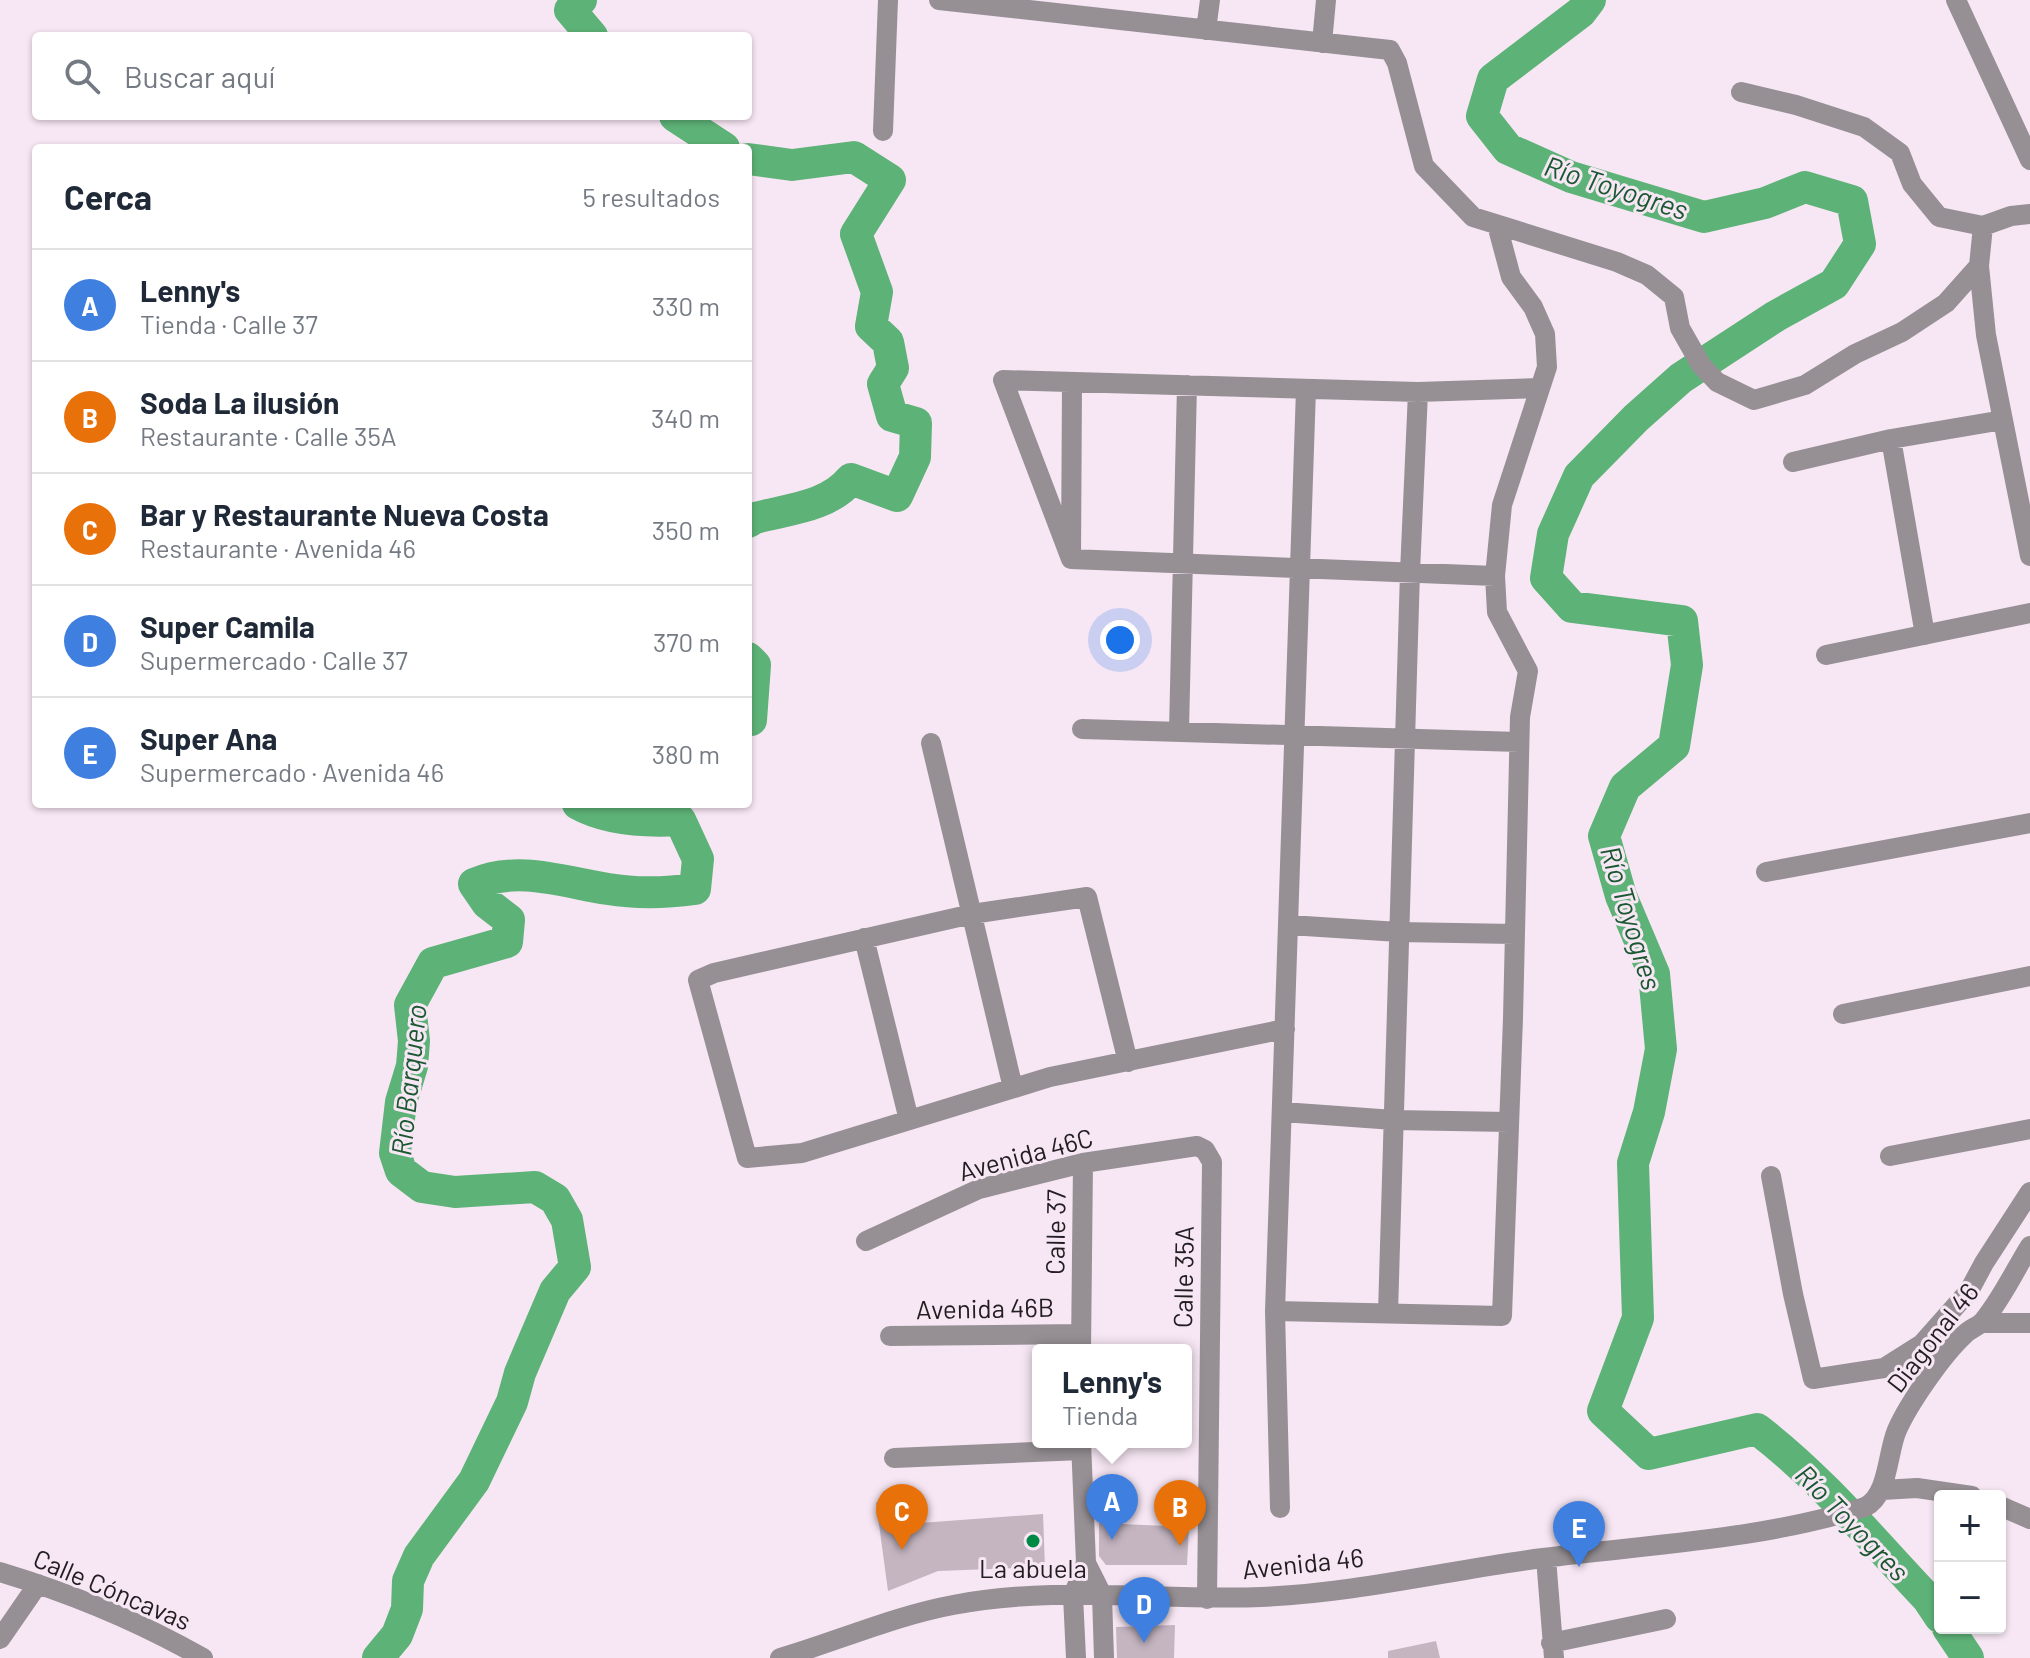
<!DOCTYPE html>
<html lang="es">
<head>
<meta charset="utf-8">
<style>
  :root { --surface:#fff; --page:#f6f6f7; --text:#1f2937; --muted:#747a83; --line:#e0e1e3; --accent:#0f766e }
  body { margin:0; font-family:Barlow,sans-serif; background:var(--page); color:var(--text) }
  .controls { position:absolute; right:24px; bottom:24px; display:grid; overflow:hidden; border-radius:8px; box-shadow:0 2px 6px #0004 }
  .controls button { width:72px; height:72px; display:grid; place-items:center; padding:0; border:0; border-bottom:2px solid var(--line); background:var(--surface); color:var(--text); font:40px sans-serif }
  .you { position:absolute; left:1120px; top:640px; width:28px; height:28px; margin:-20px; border:6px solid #fff; border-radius:50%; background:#1a73e8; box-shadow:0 0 0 12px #1a73e833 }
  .badge { display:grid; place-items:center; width:52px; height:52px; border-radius:50%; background:var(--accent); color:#fff; font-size:26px; font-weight:700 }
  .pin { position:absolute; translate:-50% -66px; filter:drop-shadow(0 2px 4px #0008) }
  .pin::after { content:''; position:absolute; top:42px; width:28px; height:24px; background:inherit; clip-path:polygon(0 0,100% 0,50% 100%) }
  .popup { position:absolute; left:1032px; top:1344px; width:160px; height:104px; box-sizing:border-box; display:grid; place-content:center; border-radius:8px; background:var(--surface); filter:drop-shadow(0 2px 6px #0005); font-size:26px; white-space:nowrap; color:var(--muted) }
  .popup b { font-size:30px; color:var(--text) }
  .popup::after { content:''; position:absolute; left:50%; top:100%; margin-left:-16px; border:16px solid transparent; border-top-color:var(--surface) }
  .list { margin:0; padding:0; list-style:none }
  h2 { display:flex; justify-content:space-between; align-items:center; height:104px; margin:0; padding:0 32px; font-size:34px }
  h2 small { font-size:26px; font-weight:400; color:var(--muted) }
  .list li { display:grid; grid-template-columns:52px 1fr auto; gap:24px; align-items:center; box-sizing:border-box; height:112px; padding:0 32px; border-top:2px solid var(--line) }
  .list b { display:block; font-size:30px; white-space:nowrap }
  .list p { margin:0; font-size:26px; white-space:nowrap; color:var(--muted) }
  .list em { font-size:26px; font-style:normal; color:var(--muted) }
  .icon { flex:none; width:44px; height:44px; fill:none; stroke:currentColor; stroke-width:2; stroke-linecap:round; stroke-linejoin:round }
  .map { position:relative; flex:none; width:2030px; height:1658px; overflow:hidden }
  .search { position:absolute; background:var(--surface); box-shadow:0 2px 6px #0004; left:32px; top:32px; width:720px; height:88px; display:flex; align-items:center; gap:20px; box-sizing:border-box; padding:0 28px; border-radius:8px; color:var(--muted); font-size:30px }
  .panel { position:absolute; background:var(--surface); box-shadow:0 2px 6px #0004; left:32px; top:144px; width:720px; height:664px; border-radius:8px }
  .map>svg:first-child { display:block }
</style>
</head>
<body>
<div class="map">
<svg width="2030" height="1658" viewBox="0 0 2030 1658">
  <rect width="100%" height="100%" fill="#f7e7f4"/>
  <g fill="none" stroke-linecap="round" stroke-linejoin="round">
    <path stroke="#5db277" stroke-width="32" d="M581,0L570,10L592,36
      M1590,0L1581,12L1493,79L1482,116L1508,149L1571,177L1704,217L1765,203L1805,187L1852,201L1860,244L1834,284L1776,316L1681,378L1636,418L1579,476L1553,534L1546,578L1572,607L1682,621L1687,665L1674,746L1625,787L1604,836L1621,896L1654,974L1661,1049L1649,1112L1633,1163L1638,1318L1603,1411L1649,1454L1757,1429C1821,1478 1873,1541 1928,1599L1940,1617
      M675,116L724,148
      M748,159L792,165L854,157L890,180L856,234L877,292L871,326L888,342L893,368L883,384L892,416L916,423L915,457L897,496L851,479C828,507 789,509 755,518L748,522
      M748,658L755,665L751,720H748
      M1948,1628L1968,1658
      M378,1658L397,1635L407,1609L408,1581L419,1556L474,1481L512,1402L520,1373L555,1291L575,1267L567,1220L555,1199L535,1187L455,1192L422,1187L401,1171L395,1153L401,1102L412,1066L414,1041L410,1005L433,963L507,942L509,920L487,903L474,884C518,865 563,882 608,889C638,894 666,893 695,889L698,859L680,820C647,822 607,820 578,804"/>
  </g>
  <path fill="#c4b5c1" d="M876,1502L920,1513V1523L1043,1514L1045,1567L938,1571L888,1591Z
    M1099,1523L1189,1527L1187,1565H1106L1099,1556Z
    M1175,1625L1174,1658H1117L1116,1627Z
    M1436,1641L1440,1658H1388V1651Z"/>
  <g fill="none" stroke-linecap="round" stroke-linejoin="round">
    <path stroke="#969095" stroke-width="20" d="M939,0L1390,50L1397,63L1424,166L1473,217L1617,262L1647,275L1674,297L1680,328L1701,365L1717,382L1754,400L1805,385L1855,354L1902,332L1946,303L1979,266
      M1956,0L2030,160
      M1206,30L1210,0
      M1322,43L1326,0
      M1741,92L1796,105L1864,127L1900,153L1912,184L1939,217L1983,226
      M883,131L888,0
      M2030,214L2011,216L1983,226L1979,266L1986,335L2030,556
      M1072,383L1071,559L1003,380L1418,392L1540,388
      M1891,439L1925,635
      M1793,462L1891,439L2003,420
      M1071,559L1495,576
      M1826,655L2030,613
      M1082,729L1519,742
      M1179,731L1187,385
      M931,743L1013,1088
      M1766,872L2030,823
      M1289,925L1399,932L1515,934
      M864,938L909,1120
      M1843,1014L2030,976
      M1128,1062L1087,897L972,914L714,973L698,980L747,1158L802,1153L1050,1077L1285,1029
      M1283,1112L1394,1120L1509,1122
      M1890,1156L2030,1129
      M1771,1176L1793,1294L1813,1379L1884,1368L1922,1344L1969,1291L1984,1263L2030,1192
      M866,1241L979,1189L1083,1163L1197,1146L1205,1150L1212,1162L1207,1599
      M1275,1311L1502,1316L1513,1018L1520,717L1528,671L1497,612L1495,576L1502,505L1547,367L1545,334L1533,307L1511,277L1497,225
      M1388,1313L1410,572L1418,392
      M1982,1323H2030
      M890,1336L1080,1334
      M1081,1350L1083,1163
      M894,1458L1081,1450
      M1882,1490L1917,1488L1972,1496
      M2000,1506L2030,1519
      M1280,1508L1275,1311L1306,389
      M1546,1558L1554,1658
      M1086,1563L1102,1595L1104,1658
      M0,1572C70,1593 140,1622 203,1658
      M0,1639L38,1584
      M1551,1643L1666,1619
      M780,1658C838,1641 894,1616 953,1605C1054,1585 1160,1601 1261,1597C1356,1593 1450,1570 1543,1558C1652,1544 1760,1540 1865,1507C1889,1495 1887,1453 1897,1430C1909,1403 1943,1354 1965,1334C1971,1328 1980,1326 1984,1320C2002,1298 2015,1270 2030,1246
      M1076,1658L1073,1596L1086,1563L1081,1442"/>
  </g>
  <circle fill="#008845" stroke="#f7e7f4" stroke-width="3" cx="1033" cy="1541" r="8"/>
  <g text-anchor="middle" stroke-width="6" stroke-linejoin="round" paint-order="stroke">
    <g font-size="26" fill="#221d21" stroke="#f7e7f4">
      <text transform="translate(1026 1155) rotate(-15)" y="9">Avenida 46C</text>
      <text transform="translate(1056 1232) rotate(-89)" y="9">Calle 37</text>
      <text transform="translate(1184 1277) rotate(-89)" y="9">Calle 35A</text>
      <text transform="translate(985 1309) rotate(-1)" y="9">Avenida 46B</text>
      <text transform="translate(1933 1338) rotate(-52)" y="9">Diagonal 46</text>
      <text transform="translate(1303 1564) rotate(-6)" y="9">Avenida 46</text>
      <text transform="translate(112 1590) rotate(23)" y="9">Calle Cóncavas</text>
    </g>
    <g font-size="26" fill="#221d21" stroke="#f7e7f4">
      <text x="1033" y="1578">La abuela</text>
    </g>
    <g font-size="28" font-style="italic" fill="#1a5831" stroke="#f7e7f4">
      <text transform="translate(1616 188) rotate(18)" y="10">Río Toyogres</text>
      <text transform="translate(1631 918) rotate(73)" y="10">Río Toyogres</text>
      <text transform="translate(409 1080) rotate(-84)" y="10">Río Barquero</text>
      <text transform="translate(1852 1523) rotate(46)" y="10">Río Toyogres</text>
    </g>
  </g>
</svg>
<div class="controls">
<button>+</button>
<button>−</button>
</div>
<div class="you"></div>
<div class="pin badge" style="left:1112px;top:1540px;background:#3f7fe0">A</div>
<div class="popup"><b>Lenny's</b>Tienda</div>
<div class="pin badge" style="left:1180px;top:1546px;background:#e8710a">B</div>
<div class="pin badge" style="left:902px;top:1550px;background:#e8710a">C</div>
<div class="pin badge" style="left:1144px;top:1643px;background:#3f7fe0">D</div>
<div class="pin badge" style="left:1579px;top:1567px;background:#3f7fe0">E</div>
<div class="search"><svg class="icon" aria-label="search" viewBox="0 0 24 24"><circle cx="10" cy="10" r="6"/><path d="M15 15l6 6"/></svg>Buscar aquí</div>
<section class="panel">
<h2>Cerca<small>5 resultados</small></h2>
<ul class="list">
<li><span class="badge" style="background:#3f7fe0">A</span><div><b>Lenny's</b><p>Tienda · Calle 37</p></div><em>330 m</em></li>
<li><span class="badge" style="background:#e8710a">B</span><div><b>Soda La ilusión</b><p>Restaurante · Calle 35A</p></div><em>340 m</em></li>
<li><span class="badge" style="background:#e8710a">C</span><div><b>Bar y Restaurante Nueva Costa</b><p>Restaurante · Avenida 46</p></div><em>350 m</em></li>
<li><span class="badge" style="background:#3f7fe0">D</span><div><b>Super Camila</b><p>Supermercado · Calle 37</p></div><em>370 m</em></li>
<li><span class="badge" style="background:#3f7fe0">E</span><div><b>Super Ana</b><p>Supermercado · Avenida 46</p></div><em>380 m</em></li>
</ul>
</section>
</div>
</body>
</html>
